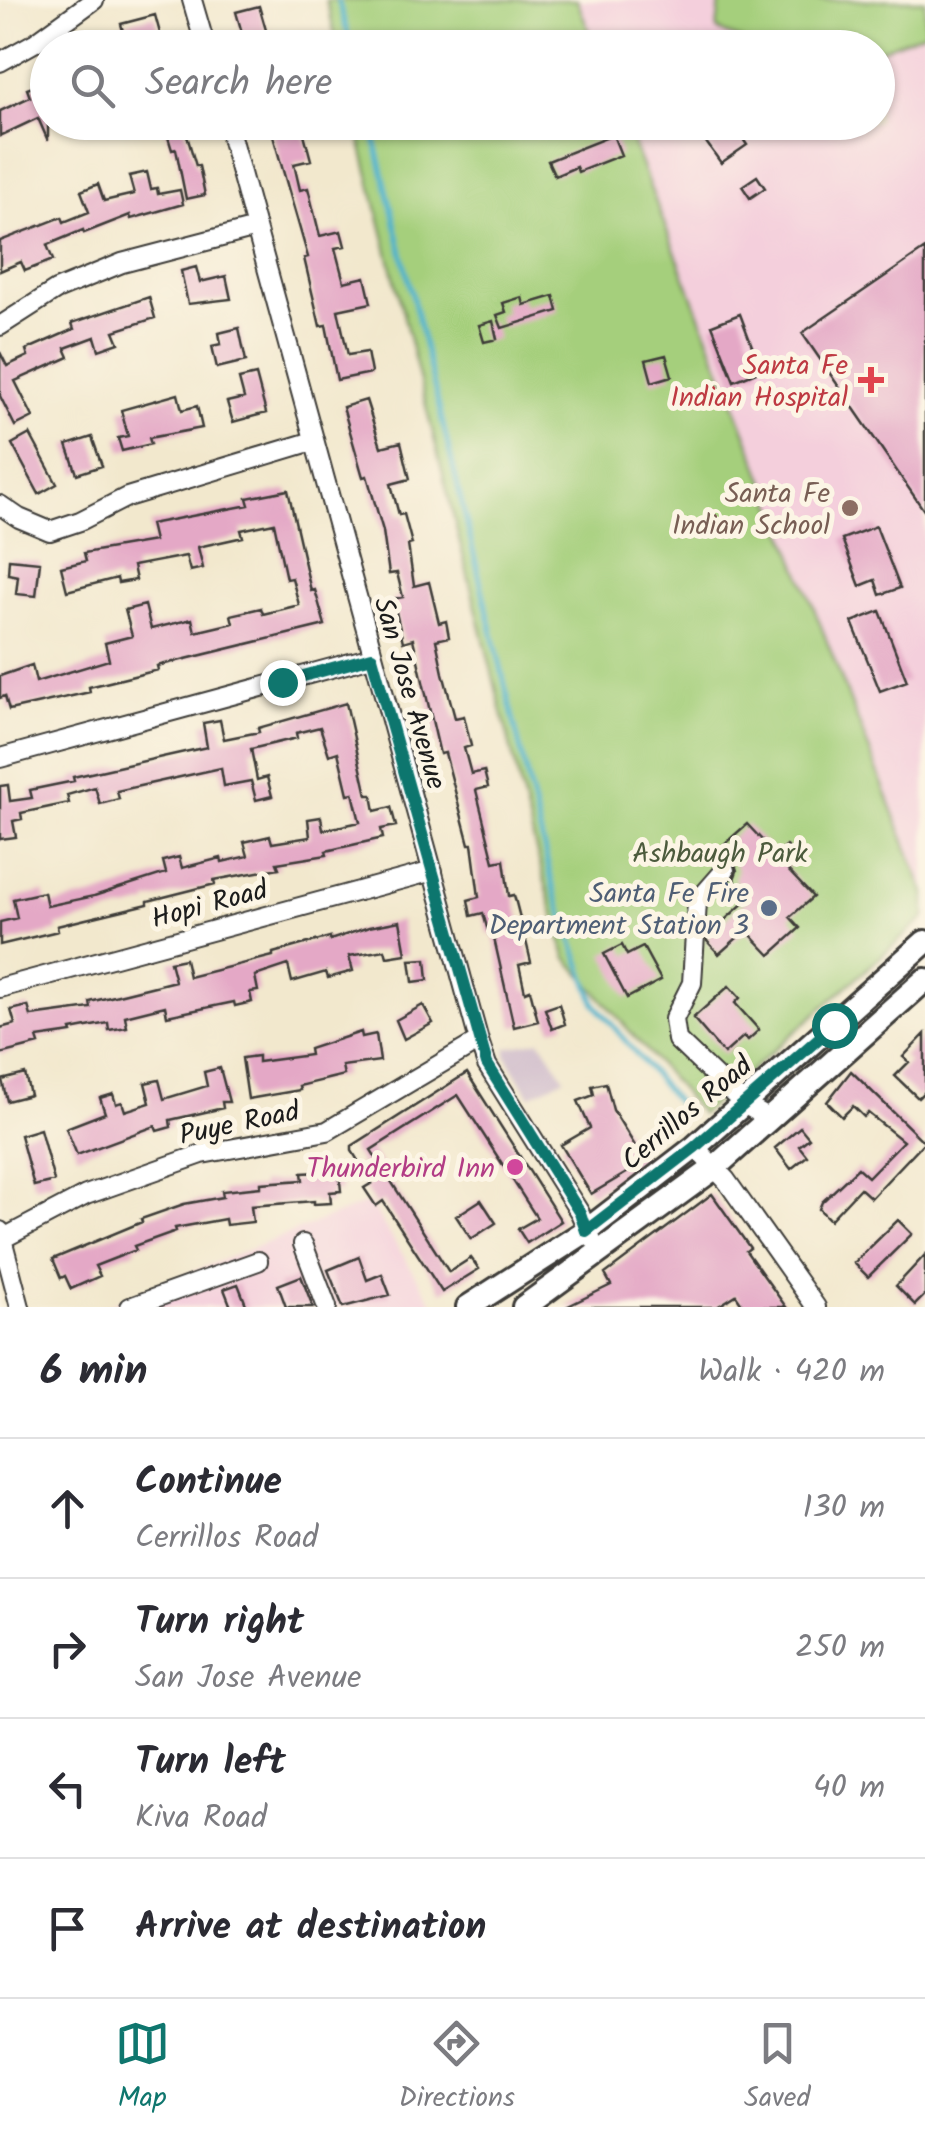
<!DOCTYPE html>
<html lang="en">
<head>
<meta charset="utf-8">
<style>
  :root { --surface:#fff; --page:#f7f7f7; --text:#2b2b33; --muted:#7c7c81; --line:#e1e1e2; --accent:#0f766e }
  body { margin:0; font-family:Kalam,sans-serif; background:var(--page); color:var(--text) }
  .stop { position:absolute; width:30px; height:30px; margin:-22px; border:8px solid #0f766e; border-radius:50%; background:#fff }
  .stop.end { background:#0f766e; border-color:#fff; box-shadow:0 2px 10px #0008 }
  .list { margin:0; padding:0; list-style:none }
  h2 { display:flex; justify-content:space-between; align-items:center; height:130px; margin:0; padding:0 40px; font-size:42px }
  h2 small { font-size:32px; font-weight:400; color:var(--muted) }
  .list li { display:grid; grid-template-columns:65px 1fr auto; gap:30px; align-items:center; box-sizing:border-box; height:140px; padding:0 40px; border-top:2px solid var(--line) }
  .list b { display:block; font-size:38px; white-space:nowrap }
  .list p { margin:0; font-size:32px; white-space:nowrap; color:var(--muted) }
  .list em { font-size:32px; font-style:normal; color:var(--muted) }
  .icon { flex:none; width:55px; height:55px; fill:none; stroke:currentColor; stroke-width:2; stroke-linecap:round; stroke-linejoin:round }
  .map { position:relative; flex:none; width:925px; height:1307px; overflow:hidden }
  .search { position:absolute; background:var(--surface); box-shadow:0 2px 8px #0004; left:30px; right:30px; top:30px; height:110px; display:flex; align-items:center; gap:25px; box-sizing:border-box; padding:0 35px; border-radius:55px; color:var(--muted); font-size:38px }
  .sheet { height:690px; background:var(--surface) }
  nav { display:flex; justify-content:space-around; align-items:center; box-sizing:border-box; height:140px; border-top:2px solid var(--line); background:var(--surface); font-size:28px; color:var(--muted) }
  nav a { display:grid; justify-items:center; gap:5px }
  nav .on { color:var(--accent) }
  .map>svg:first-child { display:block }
</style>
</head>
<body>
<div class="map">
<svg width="925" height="1307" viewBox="0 0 925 1307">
  <rect width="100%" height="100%" fill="#fcf5e5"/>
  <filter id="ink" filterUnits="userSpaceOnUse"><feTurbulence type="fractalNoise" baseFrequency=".01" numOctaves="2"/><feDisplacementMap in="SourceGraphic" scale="20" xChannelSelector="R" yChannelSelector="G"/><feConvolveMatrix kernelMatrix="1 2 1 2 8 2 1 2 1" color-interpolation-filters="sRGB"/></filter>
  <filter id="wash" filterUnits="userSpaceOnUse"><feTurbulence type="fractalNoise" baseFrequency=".0048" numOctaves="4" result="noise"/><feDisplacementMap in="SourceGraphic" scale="40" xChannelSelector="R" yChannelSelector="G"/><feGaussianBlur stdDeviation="2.25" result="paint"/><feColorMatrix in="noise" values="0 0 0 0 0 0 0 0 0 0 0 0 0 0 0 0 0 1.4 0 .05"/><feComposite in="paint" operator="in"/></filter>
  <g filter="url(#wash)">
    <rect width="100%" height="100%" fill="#f2e8cd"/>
    <path fill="#f4cfdc" d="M577,0H925V893L625,123L878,122V48L595,47Z
      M369,1202L436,1307H104Z"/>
    <path fill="#d0bdcc" d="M540,1040L565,1078L530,1096L506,1055V1048Z"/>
    <path fill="#a5cf7b" stroke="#60764c" stroke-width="2.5" d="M326,0H577L595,47H338Z
      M720,0H925V32L878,51V48L756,47L717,30Z
      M356,123H625L925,893V918L701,1114L566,957L536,850Z"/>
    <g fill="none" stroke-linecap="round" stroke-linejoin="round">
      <path stroke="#4db2cc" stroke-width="5" d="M338,0L352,48
        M371,122L554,890L595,1004L685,1113"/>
    </g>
    <g id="blocks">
      <path fill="#e4a8c6" d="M259,6L268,37L245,43L236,12Z
        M155,15L164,48H139L137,43L127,46L121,24Z
        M48,81V141L38,118L0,136V111L30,97L27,89Z
        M183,122L196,166H199L205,195L186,199L176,149L172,150L165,127Z
        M269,122H291L293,132L303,130L311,160L294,164L300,190L308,188L320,236L341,231L345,246L335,248L344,282L365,277L371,303L338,310L348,355L367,352L371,373L337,380L326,325L320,326L304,258L308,257Z
        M733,124L747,145L721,163L706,142Z
        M613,135L621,155L578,172L576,167L555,176L548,161Z
        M147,172L151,189L157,188L158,194L180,190L183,204L131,219L130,215L84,233L83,230L47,245L53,260L25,271L21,262L0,271V241L62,217L64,222L89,212L81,191L98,184L104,201L134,194L129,176Z
        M757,176L765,188L750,198L742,186Z
        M925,249V512L802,333Z
        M196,267L200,282L226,276L231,299L188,304L181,271Z
        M554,296L558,311L502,328L497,315L506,312L503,303L522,297L524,305Z
        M149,297L155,318L114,331L119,343L99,350L95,337L65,348L69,357L15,381L33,417L15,426L0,396V352L7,366L28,356L26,350L74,329L72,323Z
        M740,314L761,370L734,381L712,325Z
        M493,321L497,339L484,342L479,325Z
        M239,328L246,361L217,368L212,346L221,344L219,333Z
        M666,355L672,376L652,382L646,360Z
        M256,375L266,413L233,422L227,402L244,398L239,379Z
        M178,394L182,410L197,406L202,428L149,438L151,444L122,451L118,438L128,436L121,410Z
        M366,400L381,447L401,442L410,479L391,484L399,515L404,514L412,544L408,545L414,586L429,582L439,623L446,621L449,637L436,640L443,673L455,718L464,716L471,746L464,748L471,774L484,771L488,787L476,790L494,862L504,860L509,896L514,895L526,941L531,962L519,965L525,992L530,990L538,1021L514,1027L493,934L489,935L483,913L471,916L468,900L479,897L472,844H469L445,753L440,754L413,639L403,642L393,599L403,597L397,573L389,574L383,531L367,476L363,477L343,407Z
        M30,434L57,484L39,494L12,444Z
        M92,437L102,466L77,474L67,445Z
        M288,490L311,591L315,590L325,625L157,666L158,670L89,687L90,692L9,710L5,696L0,698V676L32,665L36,682L109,660L105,643L132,636L125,610L145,605L151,629L192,619L195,632L233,623L231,615L261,608L263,614L299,605L292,578L286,579L274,523L241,530L243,537L198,547L203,568L190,571L186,556L133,566L136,580L118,583L117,578L67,591L61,567L86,561L84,553L154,541L150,524L249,505L247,498Z
        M876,526L900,588L880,595L875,580L860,586L842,539Z
        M9,559L40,562L36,596L16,594L18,576L8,574Z
        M880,611L907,681L880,691L852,622Z
        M346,703L367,795H372L375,811L391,807L396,826L381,829L383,838L326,851L327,855L277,863L279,868L214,880L215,884L148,901V904L57,926L58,931L0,945V922L17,918L13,899L44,892L47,906L94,896L166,873L163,861L179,857L182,868L221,858L222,862L248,856L244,842L270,836L272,843L310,837L308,819L321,817L323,830L360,822L353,793L348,794L338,752L329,755L320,727L296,733L297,738L251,749L257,780L267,777L272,796L256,800L251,781L224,786L221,768L117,791L119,799L100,804L95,787L67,795L69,803L21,813L22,819L13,821L16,837L0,839V786L8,785L10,801L32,798L30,790L74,781L73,777L207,747L203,723L220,720L224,739L259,732L258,728Z
        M747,824L776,855L786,846L797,858L786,868L813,897L790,917L800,928L770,955L746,930L719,954L707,941V936L748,899L734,879L737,871L734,861L726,858L717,861L712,855Z
        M400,921L406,954L387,957L385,950L349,956L353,971L328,978L326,972L292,982L288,965L255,976L258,991L250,992L252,1002L235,1006L234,1002L167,1016L165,1006L125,1016L127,1027L109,1030L108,1023L71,1030L72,1033L37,1038L39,1044L0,1054V1028L15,1024L11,1010L28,1006L31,1016L91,1008L90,1002L175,981L170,962L185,959L189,977L273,956V953L330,937V940L369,927Z
        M622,945L627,955L643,947L661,980L627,998L604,954Z
        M426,959L428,980L413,982L410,960Z
        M729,986L740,998L735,1003L759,1030L748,1040L744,1036L724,1054L693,1018Z
        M559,1004L565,1024L552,1029L545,1009Z
        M423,1005L433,1023L404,1039L396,1020Z
        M361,1032L362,1037L376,1034L380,1061L342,1066L344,1075L299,1086L300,1090L248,1099L242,1058L258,1056V1062L310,1055L309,1049Z
        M925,1034V1091L918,1098L895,1076L909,1062L903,1057Z
        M220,1068L229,1102H222L223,1108L170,1120L171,1127L157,1131L155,1126L77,1155L66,1128L105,1113L100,1098L113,1094L116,1104L122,1102L125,1111L150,1103L145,1083L159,1080L164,1099L207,1086L204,1072Z
        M851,1071L924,1142L871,1198L860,1188L830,1220L819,1209L822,1202L858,1168L868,1177L903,1141L868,1113L864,1117L853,1106L842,1117L827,1102Z
        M467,1073L561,1221L527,1243L518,1229L537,1218L458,1095L371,1150L449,1272L471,1258L479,1269L442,1292L383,1201L376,1206L364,1188L372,1183L352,1151V1146Z
        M25,1074L30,1095L7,1101L2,1080Z
        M606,1083L613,1110L645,1162L591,1194L561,1145L590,1128L578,1101L594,1095L592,1086Z
        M800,1127L809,1138L799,1146L807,1156L791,1169L775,1148Z
        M40,1129L54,1181L34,1186L20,1135Z
        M339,1171L341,1191L330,1192L331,1203L314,1204V1201L251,1206L253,1222L226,1225L225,1219L175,1228L176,1231L134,1246L136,1250L95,1266L100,1276L71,1289L65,1276L61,1278L53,1259L142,1222L141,1219L184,1204L223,1197L222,1191L261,1187V1183L303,1180L302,1173Z
        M712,1194L750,1248L746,1251L786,1307H744L736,1295L717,1307H566L611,1285L605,1274Z
        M481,1200L496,1223L471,1239L456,1216Z
        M898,1220L912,1234L868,1277L854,1263Z
        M925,1255V1295L915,1305L896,1286Z
        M359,1257L367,1280L382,1274L390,1295L343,1307L328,1270Z
        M301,1276L313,1307H286L278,1285Z
        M238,1284L247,1307H231L224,1289Z"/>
    </g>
  </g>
  <g filter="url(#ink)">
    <use href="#blocks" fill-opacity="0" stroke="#3c3b37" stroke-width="2.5"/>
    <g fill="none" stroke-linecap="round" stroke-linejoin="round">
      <g stroke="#3c3b37" stroke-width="22">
        <path id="minor" d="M192,0L206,48
          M0,62L36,42L94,0
          M227,122L479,1041L487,1065L580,1213L591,1238
          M0,326L56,290L122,263L256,228
          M0,505L19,518L50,531L80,521L127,497L313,441
          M0,758L372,657
          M725,870L697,902L692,983L674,1019L677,1040L745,1105L770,1119
          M0,988L433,871
          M695,1147L726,1180L816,1307
          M0,1231L20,1307
          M2,1239L86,1195L202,1154L327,1131L479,1041
          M303,1244L327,1307
          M130,1307L258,1261"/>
      </g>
      <g stroke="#3c3b37" stroke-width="28">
        <path id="major" d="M468,1307L586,1231L695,1147L925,942
          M524,1307L713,1169L925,980"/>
      </g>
      <use href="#minor" stroke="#fff" stroke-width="18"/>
      <use href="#major" stroke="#fff" stroke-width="22"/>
    </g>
  </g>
  <g fill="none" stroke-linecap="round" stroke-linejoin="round" filter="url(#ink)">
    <path stroke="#0f766e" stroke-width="12" d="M282,682L372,657L487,1064L580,1213L586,1231L695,1147L834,1025"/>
  </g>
  <path fill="#e0444e" stroke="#fcf5e5" stroke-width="4" d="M866 365h10v10h10v10h-10v10h-10v-10h-10v-10h10z"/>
  <circle fill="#8d6e63" stroke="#fcf5e5" stroke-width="4" cx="850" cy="508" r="10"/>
  <circle fill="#5c6f8a" stroke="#fcf5e5" stroke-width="4" cx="769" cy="908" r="10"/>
  <circle fill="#d1479c" stroke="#fcf5e5" stroke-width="4" cx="515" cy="1167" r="10"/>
  <g text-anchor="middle" stroke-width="10" stroke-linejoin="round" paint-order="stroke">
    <g font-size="28" fill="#be3a42" stroke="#fcf5e5" text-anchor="end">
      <text x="848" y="374">Santa Fe<tspan x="848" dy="32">Indian Hospital</tspan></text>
    </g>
    <g font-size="28" fill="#785e54" stroke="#fcf5e5" text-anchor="end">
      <text x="830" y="502">Santa Fe<tspan x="830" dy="32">Indian School</tspan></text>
    </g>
    <g font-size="28" fill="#1c1c1c" stroke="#fcf5e5">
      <text transform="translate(411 693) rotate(74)" y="10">San Jose Avenue</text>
      <text transform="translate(209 903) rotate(-15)" y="10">Hopi Road</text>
      <text transform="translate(686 1112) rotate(-40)" y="10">Cerrillos Road</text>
      <text transform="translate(239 1122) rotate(-12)" y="10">Puye Road</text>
    </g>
    <g font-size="28" fill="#4c5b3d" stroke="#fcf5e5">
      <text x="720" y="862">Ashbaugh Park</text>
    </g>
    <g font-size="28" fill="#4e5e75" stroke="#fcf5e5" text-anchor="end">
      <text x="749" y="902">Santa Fe Fire<tspan x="749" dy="32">Department Station 3</tspan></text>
    </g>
    <g font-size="28" fill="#b23c85" stroke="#fcf5e5" text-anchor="end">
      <text x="495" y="1177">Thunderbird Inn</text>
    </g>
  </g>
</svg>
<div class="stop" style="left:834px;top:1025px"></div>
<div class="stop end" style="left:282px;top:682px"></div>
<div class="search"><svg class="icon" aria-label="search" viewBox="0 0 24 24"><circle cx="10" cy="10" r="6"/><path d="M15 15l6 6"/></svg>Search here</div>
</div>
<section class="sheet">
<h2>6 min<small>Walk · 420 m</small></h2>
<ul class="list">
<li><svg class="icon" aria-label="ahead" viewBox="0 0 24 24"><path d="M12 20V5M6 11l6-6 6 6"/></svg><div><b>Continue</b><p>Cerrillos Road</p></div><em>130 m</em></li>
<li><svg class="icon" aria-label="right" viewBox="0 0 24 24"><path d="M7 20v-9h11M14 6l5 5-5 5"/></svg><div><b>Turn right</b><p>San Jose Avenue</p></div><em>250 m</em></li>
<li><svg class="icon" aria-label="left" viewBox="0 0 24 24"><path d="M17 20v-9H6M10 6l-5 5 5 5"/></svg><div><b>Turn left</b><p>Kiva Road</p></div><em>40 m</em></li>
<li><svg class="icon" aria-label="arrive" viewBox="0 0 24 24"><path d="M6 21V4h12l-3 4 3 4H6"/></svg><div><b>Arrive at destination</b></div></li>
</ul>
</section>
<nav>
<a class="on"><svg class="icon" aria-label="map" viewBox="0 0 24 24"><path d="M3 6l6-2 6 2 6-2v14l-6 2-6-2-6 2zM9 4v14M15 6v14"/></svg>Map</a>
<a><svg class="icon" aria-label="directions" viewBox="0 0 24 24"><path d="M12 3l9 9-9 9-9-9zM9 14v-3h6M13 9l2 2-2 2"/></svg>Directions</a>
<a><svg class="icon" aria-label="saved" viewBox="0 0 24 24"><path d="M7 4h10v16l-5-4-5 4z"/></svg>Saved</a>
</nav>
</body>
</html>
